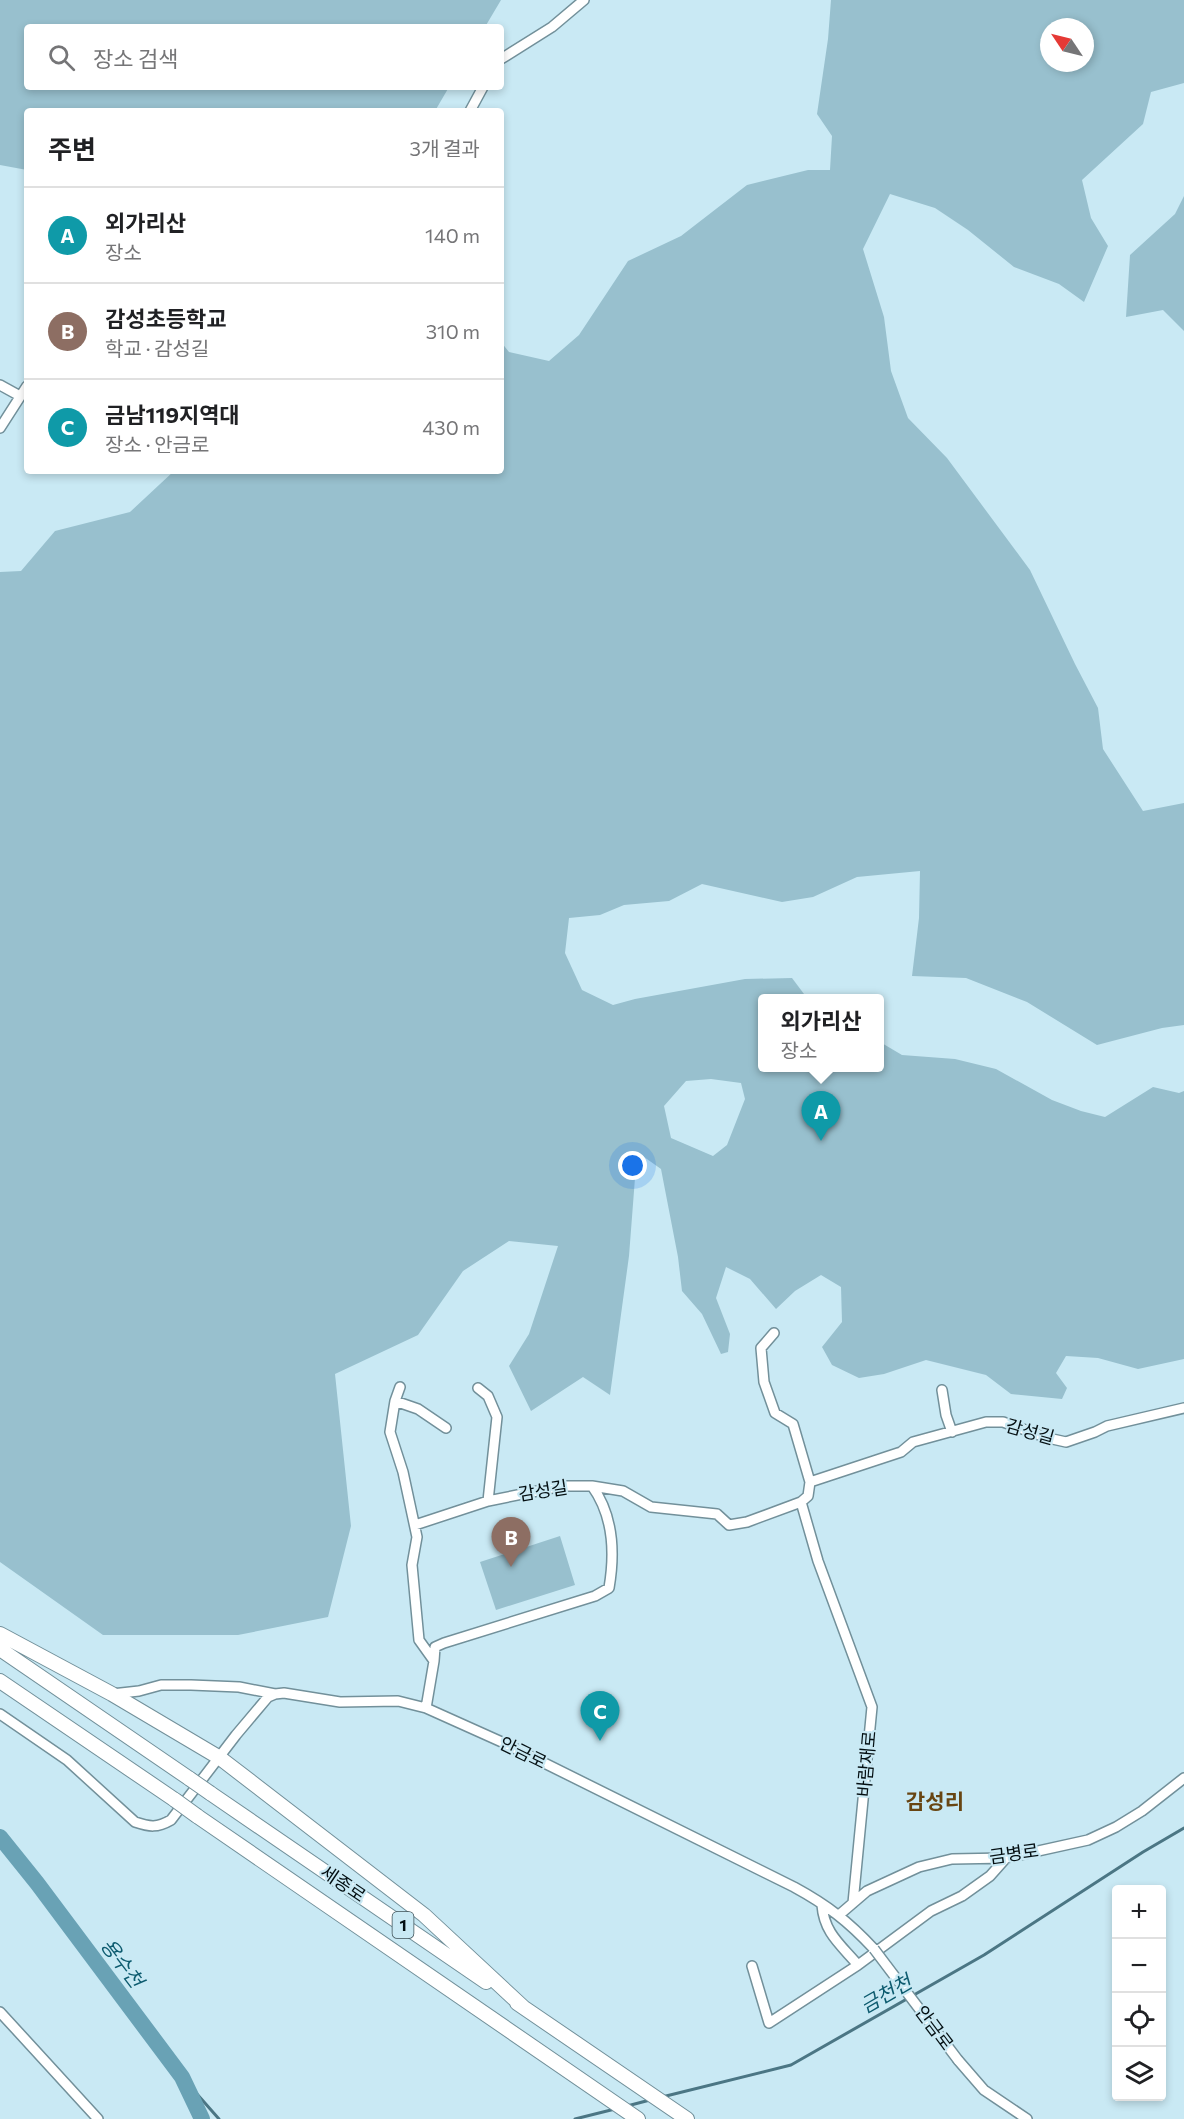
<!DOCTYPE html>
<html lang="ko">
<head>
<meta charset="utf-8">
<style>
  :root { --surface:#fff; --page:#f6f6f6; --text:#202124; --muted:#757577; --line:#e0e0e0; --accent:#a6732b }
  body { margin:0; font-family:Commissioner,"Noto Sans KR",sans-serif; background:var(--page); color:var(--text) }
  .controls { position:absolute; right:18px; bottom:18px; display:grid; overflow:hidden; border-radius:6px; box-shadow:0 3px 9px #0003 }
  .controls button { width:54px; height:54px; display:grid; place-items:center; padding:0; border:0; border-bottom:2px solid var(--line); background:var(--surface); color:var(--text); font:30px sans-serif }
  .compass { position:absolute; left:1040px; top:18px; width:54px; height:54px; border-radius:50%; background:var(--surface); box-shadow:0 3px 9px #0003; rotate:305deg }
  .you { position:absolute; left:633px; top:1166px; width:21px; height:21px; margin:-15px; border:4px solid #fff; border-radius:50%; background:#1a73e8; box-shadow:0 0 0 9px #1a73e833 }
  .badge { display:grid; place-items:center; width:39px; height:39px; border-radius:50%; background:var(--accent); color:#fff; font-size:20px; font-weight:700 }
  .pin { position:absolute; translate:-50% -50px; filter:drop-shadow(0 2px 3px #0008) }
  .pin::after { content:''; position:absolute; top:32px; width:21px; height:18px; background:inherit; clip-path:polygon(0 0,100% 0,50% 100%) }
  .popup { position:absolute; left:758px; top:994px; width:126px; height:78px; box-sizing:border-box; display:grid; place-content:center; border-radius:6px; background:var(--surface); filter:drop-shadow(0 2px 4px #0005); font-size:20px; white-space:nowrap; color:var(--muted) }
  .popup b { font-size:22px; color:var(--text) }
  .popup::after { content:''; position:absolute; left:50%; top:100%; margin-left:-12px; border:12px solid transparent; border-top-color:var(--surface) }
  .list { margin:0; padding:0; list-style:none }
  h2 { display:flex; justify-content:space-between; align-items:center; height:78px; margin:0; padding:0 24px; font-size:26px }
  h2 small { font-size:20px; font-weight:400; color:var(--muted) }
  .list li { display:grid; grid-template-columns:39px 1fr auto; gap:18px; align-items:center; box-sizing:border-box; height:96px; padding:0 24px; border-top:2px solid var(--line) }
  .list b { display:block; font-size:22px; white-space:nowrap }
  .list p { margin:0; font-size:20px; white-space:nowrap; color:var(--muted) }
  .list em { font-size:20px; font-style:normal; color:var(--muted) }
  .icon { flex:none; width:33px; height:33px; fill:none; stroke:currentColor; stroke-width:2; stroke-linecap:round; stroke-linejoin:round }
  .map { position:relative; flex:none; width:1184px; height:2119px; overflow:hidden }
  .search { position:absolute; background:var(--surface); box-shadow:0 3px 9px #0003; left:24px; top:24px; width:480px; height:66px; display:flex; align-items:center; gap:15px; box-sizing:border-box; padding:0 21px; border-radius:6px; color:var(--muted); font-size:22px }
  .panel { position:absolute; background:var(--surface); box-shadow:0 3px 9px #0003; left:24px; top:108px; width:480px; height:366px; border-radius:6px }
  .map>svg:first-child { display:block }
</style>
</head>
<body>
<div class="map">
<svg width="1184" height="2119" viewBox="0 0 1184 2119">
  <rect width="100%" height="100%" fill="#c9e9f4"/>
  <path fill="#98c0ce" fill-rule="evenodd" d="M0,0H501L485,27H27V87H449L435,111H27V170L0,165Z
    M831,0H1184V83L1151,92L1143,124L1082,180L1091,218L1108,246L1084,302L1059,284L1014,267L968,230L935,208L890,194L863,249L884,317L891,371L908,418L947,458L1030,570L1075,664L1098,708L1103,749L1143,811L1184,803V1025L1162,1028L1097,1045L1027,1002L966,978L912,976L919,918L920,871L857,877L813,897L782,902L702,884L669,901L624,905L600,915L569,918L565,953L582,990L613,1005L635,999L745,979L792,978L807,998H762V1068H880V1042L902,1055L955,1059L996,1069L1052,1100L1081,1111L1105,1117L1153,1087L1179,1093L1184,1091V1359L1138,1369L1098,1358L1066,1356L1056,1373L1067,1388L1062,1399L1011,1394L986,1375L926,1360L884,1374L859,1378L832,1365L822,1347L842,1322L841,1287L821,1275L795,1291L776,1309L750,1279L726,1267L716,1298L730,1334L728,1352L721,1354L702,1314L682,1291L678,1257L661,1169L637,1152L629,1256L610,1395L583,1377L531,1411L509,1366L529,1334L558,1246L509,1241L463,1271L418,1335L335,1374L351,1526L328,1617L238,1635H103L0,1562V572L21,571L55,531L130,512L174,471H501V342L509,352L549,361L579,335L628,261L681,236L747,185L808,170H830L832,136L817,114L828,39ZM1049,27H1085V63H1049ZM711,1079L741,1083L745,1099L727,1145L713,1156L671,1138L664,1106L686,1081Z
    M1184,196V331L1163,310L1126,317L1130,255L1175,214Z
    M560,1536L575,1585L496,1610L480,1562Z"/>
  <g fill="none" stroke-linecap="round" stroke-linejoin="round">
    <path stroke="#4b7684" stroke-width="3" d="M182,2077L219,2119
      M662,2097L791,2065L984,1955L1143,1852L1184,1828
      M627,2106L650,2100
      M575,2119L615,2109"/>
    <path stroke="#69a2b5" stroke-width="16" d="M0,1837L37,1883L182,2077L202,2119"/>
    <g stroke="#72909a" stroke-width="12">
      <path id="minor" d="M501,59L552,27L584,0
        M470,111L483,87
        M0,385L20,396
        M0,428L27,386
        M774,1333L761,1348L764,1382L775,1413L793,1424L810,1482
        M400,1387L395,1401L390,1432L403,1472L417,1537L412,1565L419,1640L434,1661L426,1708
        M478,1388L488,1396L497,1417L488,1501
        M942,1390L946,1415L952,1432
        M395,1401L418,1409L446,1428
        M801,1502L818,1561L872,1707L853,1903
        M415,1525L488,1501L562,1486H592L623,1491L651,1507L717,1514L729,1525L747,1522L801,1502L808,1496L810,1482L901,1452L913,1442L986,1422H1003L1048,1438L1066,1442L1095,1432L1107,1426L1184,1408
        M434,1661L435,1647L444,1643L595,1596L609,1588C615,1553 613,1515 592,1486
        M112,1694L139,1691L161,1685H191L239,1687L275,1694
        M0,1714L67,1760L135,1822C150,1827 157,1828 171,1820L236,1735L268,1697L275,1694L284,1693L340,1702L398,1701L426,1708L504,1743L794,1887C827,1905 848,1921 874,1949
        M839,1915L867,1891L919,1867L952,1859L1006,1858L1088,1840L1116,1827L1142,1811L1184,1778
        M858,1965L931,1911L962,1896L990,1876L1006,1858
        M752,1966L769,2023L858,1965C841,1945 824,1933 822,1905
        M0,2012L98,2119
        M958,2060L984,2090L1027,2119"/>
    </g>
    <g stroke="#72909a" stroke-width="16">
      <path id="highway" d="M0,1634L112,1694L220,1758L424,1915L523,2007
        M0,1649L190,1779
        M0,1681L175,1800
        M210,1793L486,1982
        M197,1816L638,2119
        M517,2003L687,2119"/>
    </g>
    <use href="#minor" stroke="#fff" stroke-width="9"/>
    <use href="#highway" stroke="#fff" stroke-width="14"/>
    <g stroke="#72909a" stroke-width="12" stroke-linecap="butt">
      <path id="minor-bridge" d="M874,1949L958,2060"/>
    </g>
    <g stroke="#72909a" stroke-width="16" stroke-linecap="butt">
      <path id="highway-bridge" d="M190,1779L210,1793
        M175,1800L197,1816"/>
    </g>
    <use href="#minor-bridge" stroke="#fff" stroke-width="9"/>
    <use href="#highway-bridge" stroke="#fff" stroke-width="14"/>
  </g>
  <g text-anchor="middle" stroke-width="4.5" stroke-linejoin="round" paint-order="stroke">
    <rect fill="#c9e9f4" stroke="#3f5056" stroke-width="1.5" x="392.5" y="1912" width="21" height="26" rx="4.5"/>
    <g font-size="16" font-weight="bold" fill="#040f12">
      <text x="403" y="1931">1</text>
    </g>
    <g font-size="18" fill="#040f12" stroke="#c9e9f4">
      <text transform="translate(1030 1432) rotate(16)" y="6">감성길</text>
      <text transform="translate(543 1491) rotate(-9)" y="6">감성길</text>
      <text transform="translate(523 1753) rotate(26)" y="6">안금로</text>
      <text transform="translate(867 1764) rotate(-85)" y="6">바람재로</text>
      <text transform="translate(1014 1854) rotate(-8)" y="6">금병로</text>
      <text transform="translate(343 1884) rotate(34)" y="6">세종로</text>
      <text transform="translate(934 2028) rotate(53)" y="6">안금로</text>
    </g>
    <g font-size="20" font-style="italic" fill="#0d5b6f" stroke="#c9e9f4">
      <text transform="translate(122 1963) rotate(53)" y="7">용수천</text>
      <text transform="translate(886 1994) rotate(-30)" y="7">금천천</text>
    </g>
    <g font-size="21" font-weight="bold" fill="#684512" stroke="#c9e9f4">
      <text x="935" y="1809">감성리</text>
    </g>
  </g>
</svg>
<div class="controls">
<button>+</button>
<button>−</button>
<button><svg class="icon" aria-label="locate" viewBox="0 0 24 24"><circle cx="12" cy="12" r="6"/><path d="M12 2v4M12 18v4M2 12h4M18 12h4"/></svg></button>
<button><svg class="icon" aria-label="layers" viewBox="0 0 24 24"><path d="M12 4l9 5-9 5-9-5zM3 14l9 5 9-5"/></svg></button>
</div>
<svg class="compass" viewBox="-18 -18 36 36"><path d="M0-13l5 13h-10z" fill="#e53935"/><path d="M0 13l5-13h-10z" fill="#757577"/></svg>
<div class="you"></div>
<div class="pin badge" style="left:821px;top:1141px;background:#0f9aa8">A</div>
<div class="popup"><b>외가리산</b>장소</div>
<div class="pin badge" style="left:511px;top:1567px;background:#8d6e63">B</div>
<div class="pin badge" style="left:600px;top:1741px;background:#0f9aa8">C</div>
<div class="search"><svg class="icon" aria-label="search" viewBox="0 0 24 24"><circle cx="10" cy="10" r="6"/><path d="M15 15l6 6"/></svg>장소 검색</div>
<section class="panel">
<h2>주변<small>3개 결과</small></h2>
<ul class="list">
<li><span class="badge" style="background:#0f9aa8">A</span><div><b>외가리산</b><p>장소</p></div><em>140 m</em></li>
<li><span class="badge" style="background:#8d6e63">B</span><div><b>감성초등학교</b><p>학교 · 감성길</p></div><em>310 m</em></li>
<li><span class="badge" style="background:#0f9aa8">C</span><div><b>금남119지역대</b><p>장소 · 안금로</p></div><em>430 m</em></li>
</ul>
</section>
</div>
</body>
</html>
